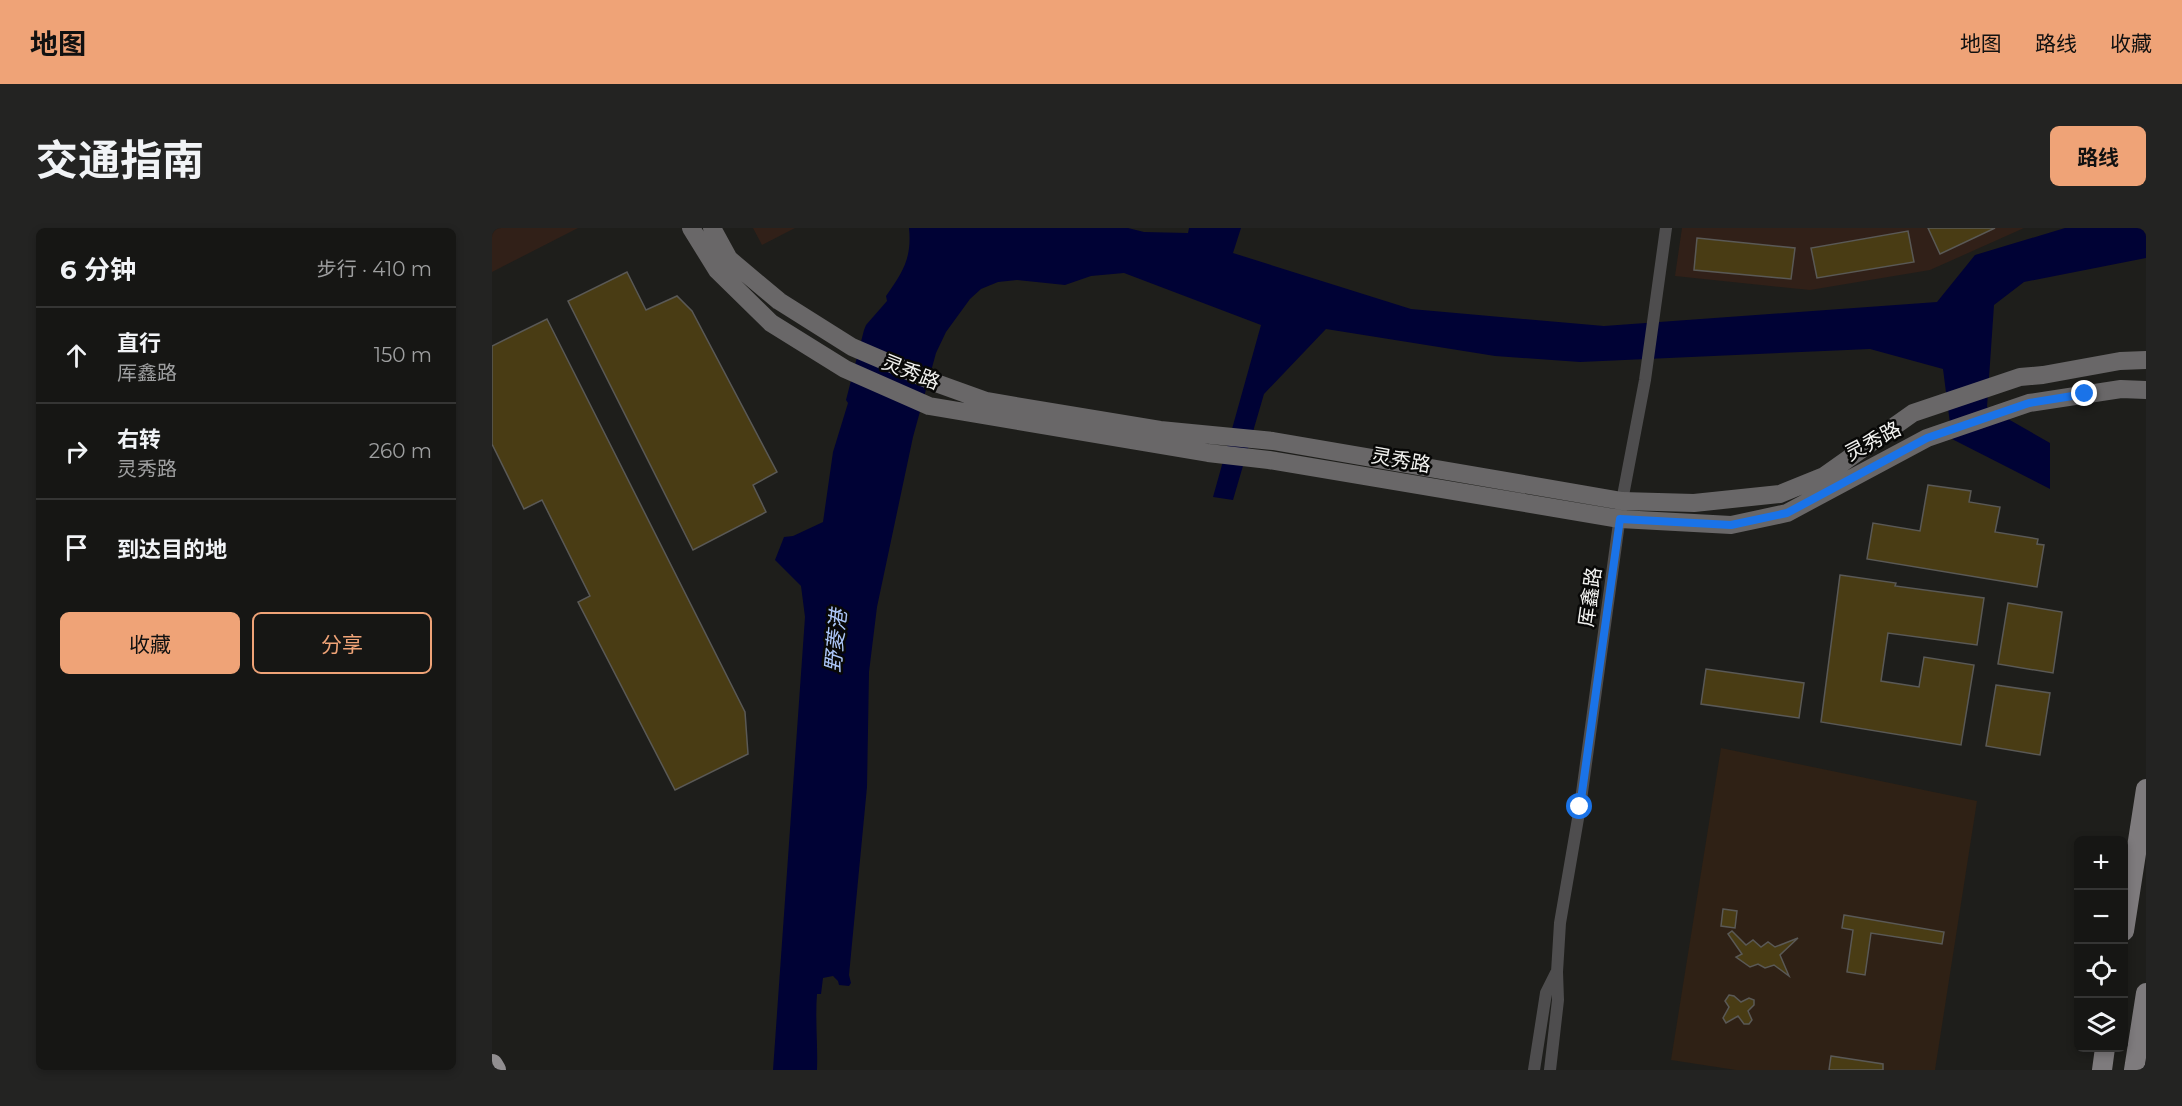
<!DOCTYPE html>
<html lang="zh">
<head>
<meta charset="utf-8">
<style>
  :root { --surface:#161614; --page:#232322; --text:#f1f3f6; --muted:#9e9fa0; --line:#353534; --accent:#efa377 }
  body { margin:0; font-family:Montserrat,"Noto Sans SC",sans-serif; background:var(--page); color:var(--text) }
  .controls { position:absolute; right:18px; bottom:18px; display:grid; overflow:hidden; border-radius:9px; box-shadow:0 3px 9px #0003 }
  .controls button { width:54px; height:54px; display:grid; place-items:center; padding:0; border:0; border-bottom:2px solid var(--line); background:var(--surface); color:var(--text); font:30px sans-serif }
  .stop { position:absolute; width:18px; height:18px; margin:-14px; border:4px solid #1a73e8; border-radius:50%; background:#fff }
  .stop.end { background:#1a73e8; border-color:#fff; box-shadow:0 2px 6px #0008 }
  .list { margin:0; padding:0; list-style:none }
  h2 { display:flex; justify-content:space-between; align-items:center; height:78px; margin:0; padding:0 24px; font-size:26px }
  h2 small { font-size:20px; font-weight:400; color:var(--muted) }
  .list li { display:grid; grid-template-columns:39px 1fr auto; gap:18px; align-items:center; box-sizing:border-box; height:96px; padding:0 24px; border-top:2px solid var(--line) }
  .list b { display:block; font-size:22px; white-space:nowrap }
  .list p { margin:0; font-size:20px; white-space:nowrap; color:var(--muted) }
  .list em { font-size:20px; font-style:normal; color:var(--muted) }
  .actions { display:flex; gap:12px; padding:18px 24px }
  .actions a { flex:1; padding:14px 0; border:2px solid var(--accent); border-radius:9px; text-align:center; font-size:21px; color:var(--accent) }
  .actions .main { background:var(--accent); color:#111 }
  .icon { flex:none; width:33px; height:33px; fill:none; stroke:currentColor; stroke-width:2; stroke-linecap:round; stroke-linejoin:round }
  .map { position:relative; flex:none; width:1654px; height:842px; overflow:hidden; border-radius:9px }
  header { display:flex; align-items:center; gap:36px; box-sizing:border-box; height:84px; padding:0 30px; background:var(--accent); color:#111 }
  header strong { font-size:28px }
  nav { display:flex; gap:33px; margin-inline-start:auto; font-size:21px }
  .intro { display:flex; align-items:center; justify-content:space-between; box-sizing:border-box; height:144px; padding:0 36px }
  h1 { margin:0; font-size:42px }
  .button { padding:15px 27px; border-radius:9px; background:var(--accent); color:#111; font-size:21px; font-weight:700 }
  main { display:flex; gap:36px; padding:0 36px }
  aside { flex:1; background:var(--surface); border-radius:9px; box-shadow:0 3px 9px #0003 }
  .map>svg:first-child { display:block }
</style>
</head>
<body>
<header>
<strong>地图</strong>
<nav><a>地图</a><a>路线</a><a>收藏</a></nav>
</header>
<div class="intro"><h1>交通指南</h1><a class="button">路线</a></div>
<main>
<aside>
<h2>6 分钟<small>步行 · 410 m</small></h2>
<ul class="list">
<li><svg class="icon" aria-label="ahead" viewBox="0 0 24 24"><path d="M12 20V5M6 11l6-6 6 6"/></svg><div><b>直行</b><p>厍鑫路</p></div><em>150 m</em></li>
<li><svg class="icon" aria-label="right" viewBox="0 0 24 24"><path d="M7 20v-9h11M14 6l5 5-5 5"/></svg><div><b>右转</b><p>灵秀路</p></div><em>260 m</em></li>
<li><svg class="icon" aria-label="arrive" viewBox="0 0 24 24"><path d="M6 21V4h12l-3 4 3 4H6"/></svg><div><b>到达目的地</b></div></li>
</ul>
<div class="actions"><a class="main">收藏</a><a>分享</a></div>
</aside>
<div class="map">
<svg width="1654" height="842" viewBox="0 0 1654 842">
  <rect width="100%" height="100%" fill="#1e1e1b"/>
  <path fill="#312018" d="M0,0H86L0,44Z
    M261,0H303L270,17Z
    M1190,0H1532L1438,42L1318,62L1183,48Z"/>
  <path fill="#2f2115" d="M1229,520L1485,573L1443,842H1244L1179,832Z"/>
  <path fill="#000235" d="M417,0H636L652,4L696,5L697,0H749L741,25L919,81L1112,98L1445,74L1483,27L1573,0H1654V30L1532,54L1502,77L1495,179L1558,215V261L1460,211L1451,141L1378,121L1088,134L1003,128L834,101L772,166L741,272L721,269L769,97L632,45L599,48L573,57L525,52L506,54L489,61L478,71L454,104L444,125L421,209L385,379L377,444L375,559L357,747L359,755L357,758L347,757L346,753L341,748L331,750L329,766H325C323,792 326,816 325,842H281L313,389L309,358L283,332L292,309L301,308L331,294L341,224L356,175L354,172L372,102L374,97L395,73L394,68C411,44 420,30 417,0Z"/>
  <path fill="#493c14" stroke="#5a5956" stroke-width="1.5" d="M1436,0H1503L1448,26Z
    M1416,3L1422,34L1325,50L1319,20Z
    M1205,10L1303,20L1299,51L1202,42Z
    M135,44L154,82L185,68L200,83L285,244L261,257L274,284L201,322L76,73Z
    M55,91L253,484L256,526L183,562L86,374L98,368L50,272L32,281L0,216V118Z
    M1436,257L1479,263L1477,274L1508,279L1503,304L1546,311L1545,316L1552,317L1545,359L1375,331L1381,295L1428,303Z
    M1348,347L1404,355L1403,358L1492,370L1485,417L1396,405L1389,453L1427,459L1432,429L1482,437L1469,517L1329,494Z
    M1516,375L1570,384L1561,445L1506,436Z
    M1214,441L1312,455L1307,490L1209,476Z
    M1504,457L1558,465L1548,527L1494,518Z
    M1231,681L1245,683L1243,700L1229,698Z
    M1352,687L1452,704L1450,716L1379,705L1373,747L1355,744L1361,702L1350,700Z
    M1240,703L1254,717L1261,712L1269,719L1276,714L1283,719L1306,710L1288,727L1297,748L1282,737L1273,740L1266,736L1258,739L1244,729L1250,726L1236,706Z
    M1237,767L1242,768L1249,774L1257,770L1262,772V777L1256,783L1260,792L1257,796H1252L1246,788L1234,795L1231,790L1237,779L1233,773Z
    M1339,828L1391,836V842H1337Z"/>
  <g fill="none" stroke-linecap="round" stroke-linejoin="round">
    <path stroke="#4e4d4e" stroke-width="12" d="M1042,842L1054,765L1064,745
      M1058,842L1066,772L1065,744L1068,695L1088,579L1130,273L1153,152L1174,0"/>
    <path stroke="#696768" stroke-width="18" d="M199,0L225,42L279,95L353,141L437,178L716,225L777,232L1128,291L1239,297L1295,285L1435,210L1537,175L1629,161L1654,162
      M220,0L237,31L287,73L360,119L444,155L494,173L668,202L781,213L1130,273L1202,275L1288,266L1332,248L1421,185L1528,149L1551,147L1628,133L1654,132"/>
    <path stroke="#7e7b7d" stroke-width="20" d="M1632,703L1654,561
      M1610,842L1613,820
      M1642,842L1654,765"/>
    <path stroke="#918e90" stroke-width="22" d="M0,837L3,842"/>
  </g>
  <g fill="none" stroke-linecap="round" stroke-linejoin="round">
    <path stroke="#1a73e8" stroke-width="8" d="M1088,579L1128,291L1239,297L1295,285L1435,210L1537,175L1593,166"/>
  </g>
  <g text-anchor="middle" stroke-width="5" stroke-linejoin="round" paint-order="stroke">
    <g font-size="20" fill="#f3f3f1" stroke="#080807">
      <text transform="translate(419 144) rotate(22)" y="7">灵秀路</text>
      <text transform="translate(1381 213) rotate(-28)" y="7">灵秀路</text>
      <text transform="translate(909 232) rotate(10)" y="7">灵秀路</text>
      <text transform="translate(1098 369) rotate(-82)" y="7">厍鑫路</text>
    </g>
    <g font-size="21" font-style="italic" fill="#acc6f9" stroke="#080807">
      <text transform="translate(344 413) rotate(-84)" y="7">野菱港</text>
    </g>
  </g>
</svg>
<div class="controls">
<button>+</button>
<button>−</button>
<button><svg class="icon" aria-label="locate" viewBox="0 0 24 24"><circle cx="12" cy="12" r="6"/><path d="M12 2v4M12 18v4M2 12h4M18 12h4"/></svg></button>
<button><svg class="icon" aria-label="layers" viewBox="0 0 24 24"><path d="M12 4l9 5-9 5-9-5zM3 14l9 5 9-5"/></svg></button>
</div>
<div class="stop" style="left:1088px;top:579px"></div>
<div class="stop end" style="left:1593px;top:166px"></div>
</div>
</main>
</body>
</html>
